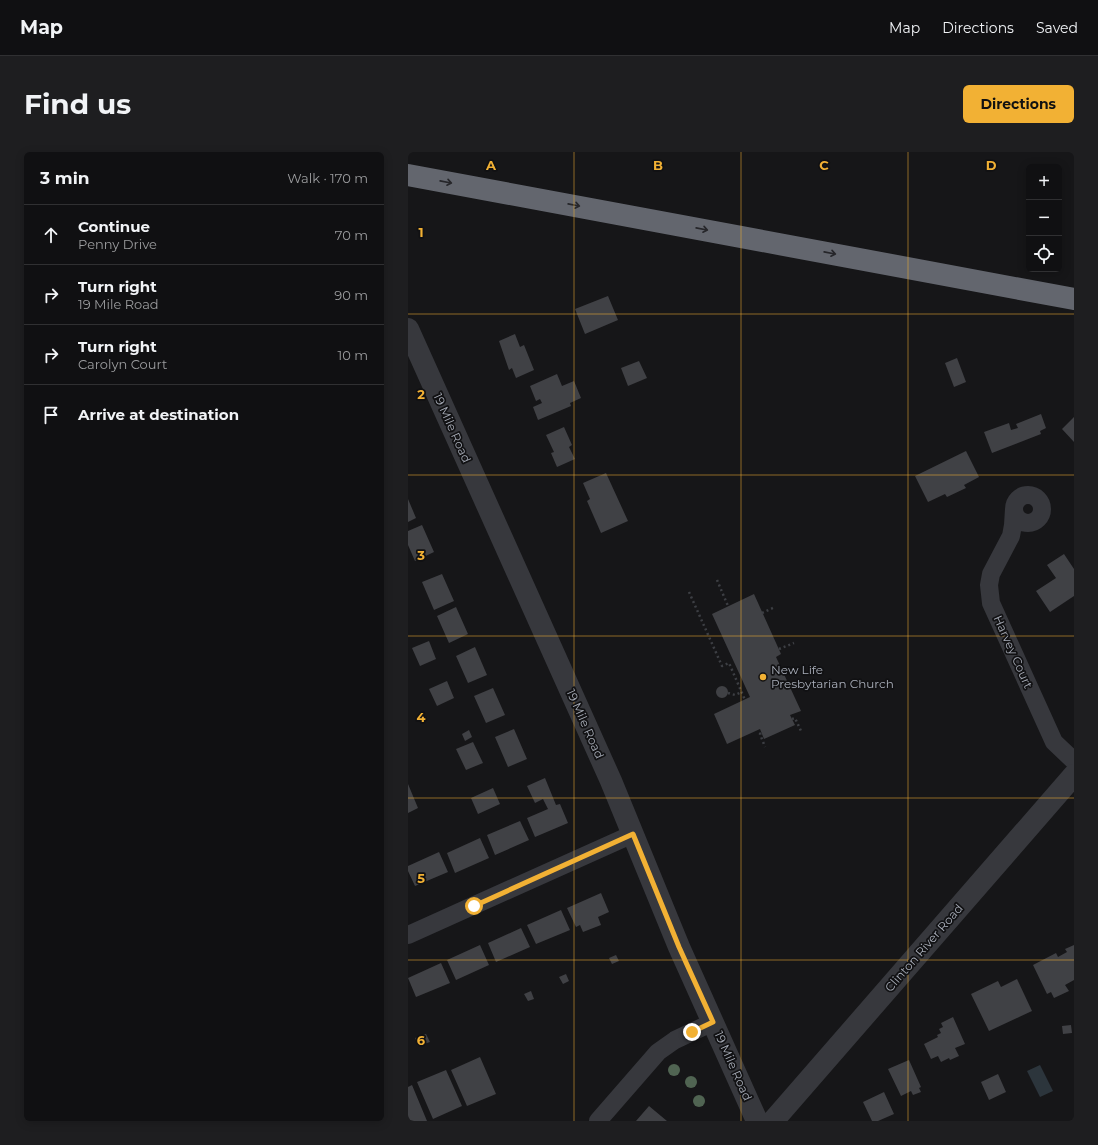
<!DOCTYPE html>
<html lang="en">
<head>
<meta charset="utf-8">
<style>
  :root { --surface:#101012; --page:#1e1e20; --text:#f1f3f6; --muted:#9c9d9f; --line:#303032; --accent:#f2b134 }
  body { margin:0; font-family:Montserrat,sans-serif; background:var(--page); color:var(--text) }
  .controls { position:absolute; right:12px; top:12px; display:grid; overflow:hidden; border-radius:6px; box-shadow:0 2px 10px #0003 }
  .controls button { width:36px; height:36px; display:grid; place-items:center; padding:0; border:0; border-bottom:1px solid var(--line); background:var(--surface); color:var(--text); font:20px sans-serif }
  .stop { position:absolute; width:12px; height:12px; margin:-9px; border:3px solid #f2b134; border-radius:50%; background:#fff }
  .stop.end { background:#f2b134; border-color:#fff; box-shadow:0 1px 4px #0008 }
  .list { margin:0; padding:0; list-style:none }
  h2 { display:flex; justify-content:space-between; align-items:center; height:52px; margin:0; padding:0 16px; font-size:17px }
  h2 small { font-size:13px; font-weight:400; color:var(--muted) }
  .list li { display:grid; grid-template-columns:26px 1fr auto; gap:12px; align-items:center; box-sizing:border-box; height:60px; padding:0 16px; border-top:1px solid var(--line) }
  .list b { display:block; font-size:15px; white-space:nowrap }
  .list p { margin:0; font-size:13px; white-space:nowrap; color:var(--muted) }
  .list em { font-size:13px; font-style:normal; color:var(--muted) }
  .icon { flex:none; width:22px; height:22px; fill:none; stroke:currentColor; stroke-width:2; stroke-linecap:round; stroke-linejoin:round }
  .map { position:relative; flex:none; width:666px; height:969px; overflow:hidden; border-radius:6px }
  header { display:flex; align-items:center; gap:24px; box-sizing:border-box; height:56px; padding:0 20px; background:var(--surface); border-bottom:1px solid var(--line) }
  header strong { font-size:19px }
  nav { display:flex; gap:22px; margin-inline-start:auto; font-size:14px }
  .intro { display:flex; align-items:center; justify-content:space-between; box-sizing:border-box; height:96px; padding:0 24px }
  h1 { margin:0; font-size:28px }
  .button { padding:10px 18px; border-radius:6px; background:var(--accent); color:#111; font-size:14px; font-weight:700 }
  main { display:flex; gap:24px; padding:0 24px }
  aside { flex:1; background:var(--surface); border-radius:6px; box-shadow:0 2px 10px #0003 }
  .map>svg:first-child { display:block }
</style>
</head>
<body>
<header>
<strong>Map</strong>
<nav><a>Map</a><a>Directions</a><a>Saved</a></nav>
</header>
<div class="intro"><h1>Find us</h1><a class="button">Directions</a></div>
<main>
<aside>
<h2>3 min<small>Walk · 170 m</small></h2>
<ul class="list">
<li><svg class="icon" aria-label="ahead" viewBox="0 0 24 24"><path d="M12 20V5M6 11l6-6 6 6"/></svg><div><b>Continue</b><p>Penny Drive</p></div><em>70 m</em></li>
<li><svg class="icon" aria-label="right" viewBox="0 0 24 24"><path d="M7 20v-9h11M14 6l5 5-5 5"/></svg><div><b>Turn right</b><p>19 Mile Road</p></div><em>90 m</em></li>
<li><svg class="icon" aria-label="right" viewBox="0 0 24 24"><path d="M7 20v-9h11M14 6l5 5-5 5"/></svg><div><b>Turn right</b><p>Carolyn Court</p></div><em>10 m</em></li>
<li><svg class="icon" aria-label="arrive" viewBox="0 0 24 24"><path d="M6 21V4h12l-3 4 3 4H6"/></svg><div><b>Arrive at destination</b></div></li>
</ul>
</aside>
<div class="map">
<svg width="666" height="969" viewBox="0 0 666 969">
  <rect width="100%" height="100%" fill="#161618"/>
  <path fill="#2c353c" d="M632,913L645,939L632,945L619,919Z"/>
  <path fill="#404145" d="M200,144L210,168L177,182L167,157Z
    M107,182L112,195L116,193L126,218L108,226L104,216L101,218L91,189Z
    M549,206L558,230L546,235L537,211Z
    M231,209L239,226L220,234L213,216Z
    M149,222L154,234L166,229L173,246L162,251L163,254L130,268L125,255L134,251L132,247L128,249L122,234Z
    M633,262L638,276L632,279L633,282L584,301L576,280L601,271L603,278L610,276L608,272Z
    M666,265V290L654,277Z
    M156,275L164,293L161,295L167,307L149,315L143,301L146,300L138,283Z
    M558,299L571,325L556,333L558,336L539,345L537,342L520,350L507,324Z
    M198,321L220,369L193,381L179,349L182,347L175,331Z
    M0,347L8,366L0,370Z
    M14,373L26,400L7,409L0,393V379Z
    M656,402L666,417V444L642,460L628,439L648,426L639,413Z
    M34,422L46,449L26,458L14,430Z
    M346,442L373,502L368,505L393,559L382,563L387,573L356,587L352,577L319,592L306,562L342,545L304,462Z
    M48,455L60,482L41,491L29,464Z
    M21,489L28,507L12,514L4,496Z
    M67,495L79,523L60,531L48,504Z
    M39,529L46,546L29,554L21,537Z
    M308 540a6 6 0 1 1 12 0a6 6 0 1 1-12 0Z
    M85,536L97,563L78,571L66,544Z
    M106,577L119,607L100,615L87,585Z
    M61,578L64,585L57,589L54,582Z
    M65,590L75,611L58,618L48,597Z
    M137,626L148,653L152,652L160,671L127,685L119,666L140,657L135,647L127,651L119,634Z
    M0,632L10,656L0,661Z
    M85,636L92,652L70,662L63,646Z
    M112,669L121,688L87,703L79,683Z
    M72,686L81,706L47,721L39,701Z
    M31,700L40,720L7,734L0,719V714Z
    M193,741L201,760L190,765L193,773L175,780L172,773L168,775L159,756Z
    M153,758L162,778L128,792L119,773Z
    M113,776L122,795L88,810L80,791Z
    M72,793L81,813L48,828L39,808Z
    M666,793V828L657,833L661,839L646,846L643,840L639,842L625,813L648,801L650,805L659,800L657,797Z
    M208,803L211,809L204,812L201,806Z
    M33,811L42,831L8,845L0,826Z
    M158,822L161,829L155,832L151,825Z
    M609,827L624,859L581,879L563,842L590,829L593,835Z
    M123,839L126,847L120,849L116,842Z
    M545,865L557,892L547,896L551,904L542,908L541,906L533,910L530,904L523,907L516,892L530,885L529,883L533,881L531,877L535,875L533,871Z
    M663,873L664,881L655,882L654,874Z
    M18,882L22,890L10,894L7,886Z
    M72,905L88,942L59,954L43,918Z
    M501,908L513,935L511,936L513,940L505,943L503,939L493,944L480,917Z
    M38,918L54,954L25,967L9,930Z
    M590,922L598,940L581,948L573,930Z
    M4,933L19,969H0V935Z
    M476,940L486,962L470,969H464L455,950Z
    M241,954L259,969H228Z"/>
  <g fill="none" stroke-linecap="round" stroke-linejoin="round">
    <path stroke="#3d3f44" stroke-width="2.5" stroke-dasharray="2 3" stroke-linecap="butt" d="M309,428L320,454
      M281,440L314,514L321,511L337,548
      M354,461L367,455
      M371,497L386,491
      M320,541L327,543L334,540
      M384,567L387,566L393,579
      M353,581L352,582L357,595"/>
    <path stroke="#37383d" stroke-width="18" d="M606 357a14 14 0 1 1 28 0a14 14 0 1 1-28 0Z
      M606,357L605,373L603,384L583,422L581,433L583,451L646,590L666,609
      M0,783L225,682
      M190,969L250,900L267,888L305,870"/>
    <path stroke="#37383d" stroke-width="22" d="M0,177L203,629L271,795L349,969
      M365,969L666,623"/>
    <path stroke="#63666e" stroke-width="22" d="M0,23L666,147"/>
  </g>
  <g fill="#506452">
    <circle cx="266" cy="918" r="6"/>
    <circle cx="283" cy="930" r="6"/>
    <circle cx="291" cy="949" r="6"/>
  </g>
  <defs><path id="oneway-shaft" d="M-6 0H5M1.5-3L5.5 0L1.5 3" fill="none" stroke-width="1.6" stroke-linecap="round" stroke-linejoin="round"/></defs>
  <g stroke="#26262a">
    <use href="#oneway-shaft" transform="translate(38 30) rotate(11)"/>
    <use href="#oneway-shaft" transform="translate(166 53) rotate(11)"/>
    <use href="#oneway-shaft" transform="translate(294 77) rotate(11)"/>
    <use href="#oneway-shaft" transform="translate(422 101) rotate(11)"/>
  </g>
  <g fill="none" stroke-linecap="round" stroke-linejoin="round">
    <path stroke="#f2b134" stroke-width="5" d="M66,754L225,682L271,795L305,870L284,880"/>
  </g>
  <path fill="none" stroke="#f2b134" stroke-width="1" stroke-opacity="0.55" d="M166,0V969M333,0V969M500,0V969M0,162H666M0,323H666M0,484H666M0,646H666M0,808H666"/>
  <circle fill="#f2b134" stroke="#111113" stroke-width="1.5" cx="355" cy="525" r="4"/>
  <g text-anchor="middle" stroke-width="3.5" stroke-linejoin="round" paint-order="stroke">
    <g font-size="12" fill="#a8adb8" stroke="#111113">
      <text transform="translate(44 276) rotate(66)" y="4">19 Mile Road</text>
      <text transform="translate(605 500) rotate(66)" y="4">Harvey Court</text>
      <text transform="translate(177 572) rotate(66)" y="4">19 Mile Road</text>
      <text transform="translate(516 796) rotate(-49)" y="4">Clinton River Road</text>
      <text transform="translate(325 914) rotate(66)" y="4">19 Mile Road</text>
    </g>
    <g font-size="12" fill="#a8adb8" stroke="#111113" text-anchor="start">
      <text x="363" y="522">New Life<tspan x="363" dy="14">Presbytarian Church</tspan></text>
    </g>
  </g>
  <g font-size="13" text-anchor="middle" font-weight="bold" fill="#f2b134" stroke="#111113" stroke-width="3.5" stroke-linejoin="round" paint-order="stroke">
    <text x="83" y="18">A</text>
    <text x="250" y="18">B</text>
    <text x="416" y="18">C</text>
    <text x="583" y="18">D</text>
    <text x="13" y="85">1</text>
    <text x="13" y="247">2</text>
    <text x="13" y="408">3</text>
    <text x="13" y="570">4</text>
    <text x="13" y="731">5</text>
    <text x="13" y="893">6</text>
  </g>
</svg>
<div class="controls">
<button>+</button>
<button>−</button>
<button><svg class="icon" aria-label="locate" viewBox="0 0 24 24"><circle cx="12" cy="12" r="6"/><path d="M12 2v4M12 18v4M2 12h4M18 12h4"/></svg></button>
</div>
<div class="stop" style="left:66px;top:754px"></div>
<div class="stop end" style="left:284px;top:880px"></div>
</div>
</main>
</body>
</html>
